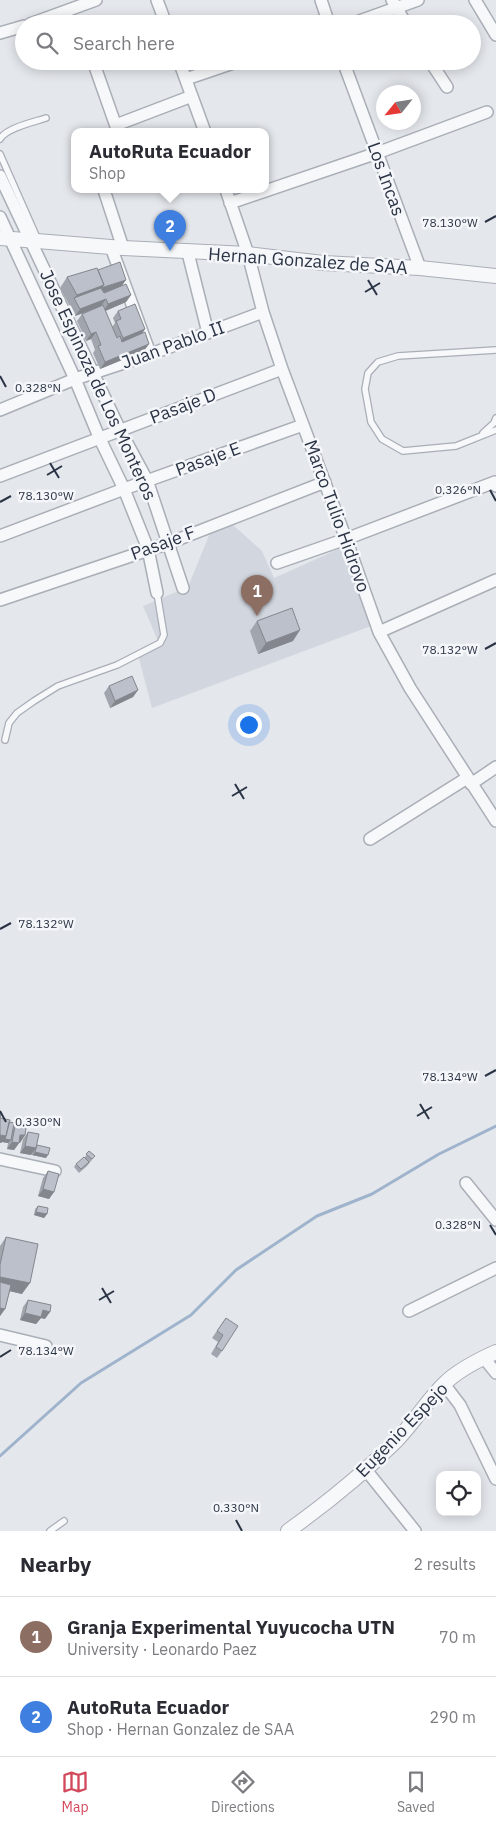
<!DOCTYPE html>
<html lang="en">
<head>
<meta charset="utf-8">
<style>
  :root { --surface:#fff; --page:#f7f7f7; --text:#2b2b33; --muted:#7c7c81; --line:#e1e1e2; --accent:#d1495b }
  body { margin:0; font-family:"IBM Plex Sans",sans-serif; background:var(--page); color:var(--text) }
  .controls { position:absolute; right:15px; bottom:15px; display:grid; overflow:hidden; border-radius:10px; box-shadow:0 2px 12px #0003 }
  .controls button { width:45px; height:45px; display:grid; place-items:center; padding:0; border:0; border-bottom:1px solid var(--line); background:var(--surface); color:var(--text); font:25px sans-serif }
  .compass { position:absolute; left:376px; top:85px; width:45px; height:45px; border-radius:50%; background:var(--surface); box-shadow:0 2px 12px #0003; rotate:240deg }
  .you { position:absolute; left:248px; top:724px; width:18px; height:18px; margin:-12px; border:4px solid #fff; border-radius:50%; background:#1a73e8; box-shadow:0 0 0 8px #1a73e833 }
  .badge { display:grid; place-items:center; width:32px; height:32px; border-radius:50%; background:var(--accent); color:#fff; font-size:16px; font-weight:700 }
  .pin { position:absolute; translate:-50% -41px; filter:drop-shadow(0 1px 2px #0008) }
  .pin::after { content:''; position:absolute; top:26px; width:18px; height:15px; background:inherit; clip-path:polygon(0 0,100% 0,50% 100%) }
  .popup { position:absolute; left:71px; top:128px; width:198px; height:65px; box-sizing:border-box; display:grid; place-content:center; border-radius:10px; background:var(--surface); filter:drop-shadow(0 1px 4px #0005); font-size:16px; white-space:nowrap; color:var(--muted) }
  .popup b { font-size:19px; color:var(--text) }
  .popup::after { content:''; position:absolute; left:50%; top:100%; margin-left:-10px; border:10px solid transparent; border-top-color:var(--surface) }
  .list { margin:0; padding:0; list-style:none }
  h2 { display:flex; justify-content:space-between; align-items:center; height:65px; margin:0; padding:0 20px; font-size:21px }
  h2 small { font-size:16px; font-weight:400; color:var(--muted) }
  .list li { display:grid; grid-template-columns:32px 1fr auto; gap:15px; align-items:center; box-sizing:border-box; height:80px; padding:0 20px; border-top:1px solid var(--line) }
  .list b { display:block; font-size:19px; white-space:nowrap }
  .list p { margin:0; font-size:16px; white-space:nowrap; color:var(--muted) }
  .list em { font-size:16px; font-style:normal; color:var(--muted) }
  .icon { flex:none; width:28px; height:28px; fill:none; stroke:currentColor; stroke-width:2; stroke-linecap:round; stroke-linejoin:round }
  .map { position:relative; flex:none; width:496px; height:1531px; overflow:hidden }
  .search { position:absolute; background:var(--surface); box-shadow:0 2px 12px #0003; left:15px; right:15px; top:15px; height:55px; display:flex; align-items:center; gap:12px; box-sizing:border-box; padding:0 18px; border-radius:28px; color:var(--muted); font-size:19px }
  .sheet { height:225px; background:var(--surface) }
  nav { display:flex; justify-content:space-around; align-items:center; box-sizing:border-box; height:70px; border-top:1px solid var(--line); background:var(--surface); font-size:14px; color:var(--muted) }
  nav a { display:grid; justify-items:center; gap:2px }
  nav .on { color:var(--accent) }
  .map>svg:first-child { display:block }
</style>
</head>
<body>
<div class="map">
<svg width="496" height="1531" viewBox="0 0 496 1531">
  <rect width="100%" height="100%" fill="#e4e7ec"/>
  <path fill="#d2d6de" d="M233,525L262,551L274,578L343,547L371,626L152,708L137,651L158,641L143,606L188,587L210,533Z"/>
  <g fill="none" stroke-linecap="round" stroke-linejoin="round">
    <path stroke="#9fb4cc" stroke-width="3" d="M0,1456L81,1383L191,1315L236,1270L317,1216L372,1194L439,1154L496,1126"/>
    <g stroke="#a9aeb7" stroke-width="8">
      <path id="service" d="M0,139C6,128 34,122 46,118
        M0,154L38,240
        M496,350L398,356L378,362L368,373L365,389L371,422L382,439L403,451L456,446L496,430
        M483,433L494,423L496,418
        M5,740L9,723L17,713L34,701L58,686L117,665L160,643L164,635L157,593
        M50,1531L64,1521"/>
    </g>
    <g stroke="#a9aeb7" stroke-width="14">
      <path id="minor" d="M157,0L166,24
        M321,0L329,24
        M392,0L406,24
        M475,0L496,35
        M79,23V24
        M30,24L96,0
        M351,24L418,0
        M0,33L24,26
        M93,61L118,132
        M179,61L205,132
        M343,61L420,268
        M430,61L447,87
        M186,79L239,61
        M116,125L192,96
        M0,176L120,430L147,480L183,588
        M104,190L123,248
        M226,190L248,254L263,312L282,369L346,539L379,632L410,688L496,821
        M230,203L377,153L487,112
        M0,217L75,379L99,437L124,489L148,549L157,593
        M111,247L148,348
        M188,253L208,333
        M0,410L75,379L151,354L263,312
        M0,476L282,369
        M0,536L124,489L303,425
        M277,563L346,539L495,482L496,486
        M0,600L169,543L325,482
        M379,632L496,580
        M471,784L496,767
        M370,839L467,778
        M0,1159L55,1171
        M466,1183L496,1220
        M409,1311L496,1268
        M0,1335L46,1346
        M484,1358L496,1373
        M444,1384L460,1405L496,1479
        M366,1470L415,1531"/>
    </g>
    <g stroke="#a9aeb7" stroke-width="16">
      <path id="tertiary" d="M0,238L123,248L248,254L323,263L420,268L496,276
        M288,1531C327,1503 363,1474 397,1440C414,1422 427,1401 444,1384C458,1370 478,1360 496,1352"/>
    </g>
    <use href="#service" stroke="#f7f8fa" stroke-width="5.5"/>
    <use href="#minor" stroke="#f7f8fa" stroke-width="11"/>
    <use href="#tertiary" stroke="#f7f8fa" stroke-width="14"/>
  </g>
  <path fill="#a1a5ae" d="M98,270L122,285L131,295L126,302L105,311L112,327L115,323L113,318L118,311L145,329L142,334L144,351L100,369L93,353L95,350L91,339L86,341L77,321L82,314L93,310L75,316L60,288L67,277Z
    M257,621L293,641L258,654L250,631Z
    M109,686L138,690L133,697L110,708L104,693Z
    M0,1118L9,1122L14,1125L16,1121L22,1126L25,1135L14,1150L7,1149L8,1143L2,1142L1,1143Z
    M28,1132L46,1158L32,1155L33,1153L31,1155L20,1153L23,1139Z
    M89,1151L95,1156L87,1166L79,1173L74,1167L76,1164L85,1157Z
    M48,1171L54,1192L49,1199L38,1196L43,1178Z
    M38,1206L47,1214L44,1218L34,1215L35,1209Z
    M6,1237L22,1294L10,1291L5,1309L0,1316V1246Z
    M28,1300L45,1319L41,1318L36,1324L20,1320L23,1307Z
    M226,1318L222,1351L217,1358L211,1354L218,1342L212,1338Z"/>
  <path fill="#83868d" d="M126,280L121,287L96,295L74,298L77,295L104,285Z
    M131,295L126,302L103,312L108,304Z
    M106,299L101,306L75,316L80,309Z
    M145,329L140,336L118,345L123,338Z
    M96,332L91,339L86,341L91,334Z
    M149,344L144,351L100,369L105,362Z
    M300,630L293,641L258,654L266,643Z
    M138,690L133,697L110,708L115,701Z
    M0,1135L6,1136L11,1140L8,1143L2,1142L1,1143H0Z
    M20,1135H25L20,1143L15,1142Z
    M12,1142L19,1143L14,1150L7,1149Z
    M25,1146L36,1148L31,1155L20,1153Z
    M35,1152L48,1155L46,1158L32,1155Z
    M43,1189L54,1192L49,1199L38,1196Z
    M36,1212L47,1214L44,1218L34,1215Z
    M0,1277L30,1283L22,1294L0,1289Z
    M0,1308L5,1309L0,1316Z
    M43,1310L50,1312L45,1319L41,1318L36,1324L20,1320L25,1313Z"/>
  <path fill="#bbc0ca" stroke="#83868d" d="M120,262L126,280L101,288L104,285L98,270Z
    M97,268L104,285L77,295L67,277Z
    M126,284L131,295L108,304L106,299L80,309L74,298L101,288L104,293Z
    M135,304L145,329L123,338L116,321L121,319L118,311Z
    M103,305L117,338L120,336L122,342L145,332L149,344L105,362L98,346L101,345L96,332L91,334L82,314Z
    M292,608L300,630L266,643L257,621Z
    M132,676L138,690L115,701L109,686Z
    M0,1113H1L0,1118L10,1120L6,1136L0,1135Z
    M16,1121L23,1123L22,1126L26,1128L25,1135H20L19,1143L12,1142Z
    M9,1122L14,1123L11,1140L5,1139L6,1136Z
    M28,1132L39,1134L36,1148L25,1146Z
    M37,1145L50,1148L48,1155L35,1152Z
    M89,1151L95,1156L92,1159L86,1154Z
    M84,1157L89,1162L81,1169L76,1164Z
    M48,1171L59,1174L54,1192L43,1189Z
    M38,1206L48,1208L47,1214L36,1212Z
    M6,1237L38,1244L30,1283L0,1277V1265Z
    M0,1282L11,1285L5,1309L0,1308Z
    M28,1300L51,1305L50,1312L43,1310L41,1317L25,1313Z
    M226,1318L238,1326L222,1351L216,1347L223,1335L217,1331Z"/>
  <path fill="none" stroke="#2b3445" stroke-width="2" d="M485,222L496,216M368,280L377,295M365,292L380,283M0,376L6,387M50,463L59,478M47,475L62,466M490,490L496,501M0,502L11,496M485,649L496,643M235,784L244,799M232,796L247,787M0,929L11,923M485,1076L496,1070M420,1104L429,1119M0,1111L6,1122M417,1116L432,1107M490,1225L496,1235M102,1288L111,1303M99,1300L114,1291M0,1357L11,1350M236,1520L242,1531"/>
  <g text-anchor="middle" stroke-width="5" stroke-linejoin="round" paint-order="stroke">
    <g font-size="18" fill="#2b3445" stroke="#f4f6f9">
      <text transform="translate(386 179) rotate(70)" y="6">Los Incas</text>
      <text transform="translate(308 261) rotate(4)" y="6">Hernan Gonzalez de SAA</text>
      <text transform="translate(173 345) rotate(-20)" y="6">Juan Pablo II</text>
      <text transform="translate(98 385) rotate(65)" y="6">Jose Espinoza de Los Monteros</text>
      <text transform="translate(183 406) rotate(-21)" y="6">Pasaje D</text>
      <text transform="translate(208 459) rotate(-20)" y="6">Pasaje E</text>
      <text transform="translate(337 516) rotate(70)" y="6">Marco Tulio Hidrovo</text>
      <text transform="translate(163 543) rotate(-20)" y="6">Pasaje F</text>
      <text transform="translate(402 1430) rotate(-46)" y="6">Eugenio Espejo</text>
    </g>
  </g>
  <g font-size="12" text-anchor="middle" fill="#2b3445" stroke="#f4f6f9" stroke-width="5" stroke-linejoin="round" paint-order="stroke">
    <text x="450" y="227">78.130°W</text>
    <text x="38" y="392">0.328°N</text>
    <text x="458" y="494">0.326°N</text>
    <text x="46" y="500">78.130°W</text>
    <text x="450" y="654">78.132°W</text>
    <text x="46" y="928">78.132°W</text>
    <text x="450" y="1081">78.134°W</text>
    <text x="38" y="1126">0.330°N</text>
    <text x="458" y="1229">0.328°N</text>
    <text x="46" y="1355">78.134°W</text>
    <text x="236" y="1512">0.330°N</text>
  </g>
</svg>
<div class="controls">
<button><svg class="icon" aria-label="locate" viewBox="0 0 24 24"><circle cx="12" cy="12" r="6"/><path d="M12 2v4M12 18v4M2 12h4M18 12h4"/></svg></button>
</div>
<svg class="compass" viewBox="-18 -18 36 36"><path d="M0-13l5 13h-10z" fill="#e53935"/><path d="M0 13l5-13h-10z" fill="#7c7c81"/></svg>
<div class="you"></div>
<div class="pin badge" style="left:257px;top:616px;background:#8d6e63">1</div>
<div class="pin badge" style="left:170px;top:251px;background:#3f7fe0">2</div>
<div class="popup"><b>AutoRuta Ecuador</b>Shop</div>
<div class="search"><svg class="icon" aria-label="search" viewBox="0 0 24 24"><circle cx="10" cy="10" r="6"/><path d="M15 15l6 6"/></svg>Search here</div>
</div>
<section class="sheet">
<h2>Nearby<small>2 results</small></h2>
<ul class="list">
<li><span class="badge" style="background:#8d6e63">1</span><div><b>Granja Experimental Yuyucocha UTN</b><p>University · Leonardo Paez</p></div><em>70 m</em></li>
<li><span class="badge" style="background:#3f7fe0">2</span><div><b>AutoRuta Ecuador</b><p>Shop · Hernan Gonzalez de SAA</p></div><em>290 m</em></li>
</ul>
</section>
<nav>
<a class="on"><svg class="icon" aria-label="map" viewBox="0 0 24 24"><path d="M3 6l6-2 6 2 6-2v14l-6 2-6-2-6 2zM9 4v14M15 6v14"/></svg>Map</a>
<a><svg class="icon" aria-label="directions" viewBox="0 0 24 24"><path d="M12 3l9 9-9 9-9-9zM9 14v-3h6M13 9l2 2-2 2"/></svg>Directions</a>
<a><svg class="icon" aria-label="saved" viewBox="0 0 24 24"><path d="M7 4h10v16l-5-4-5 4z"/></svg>Saved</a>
</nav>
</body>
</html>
